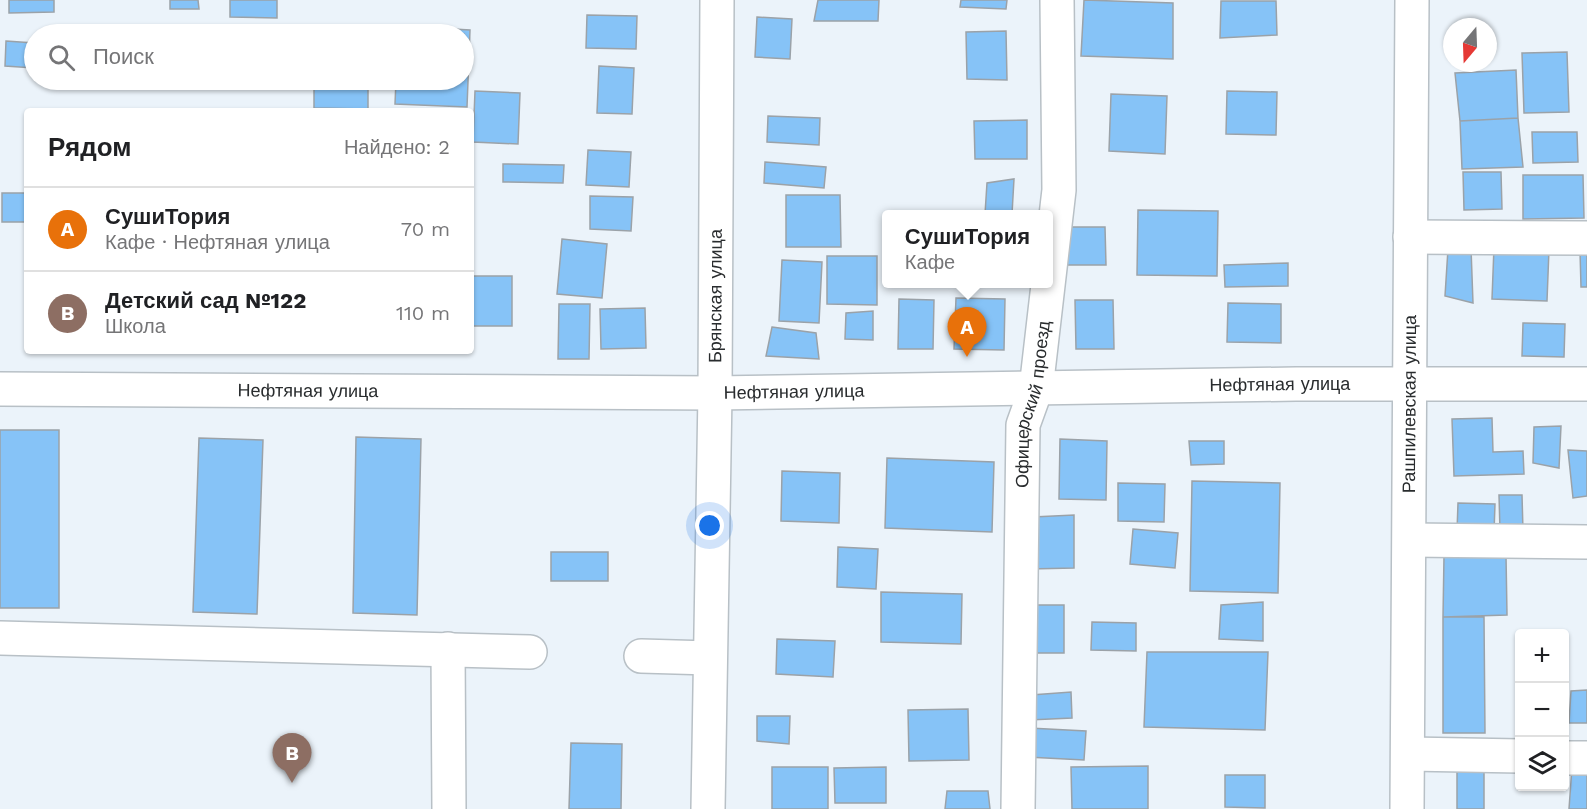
<!DOCTYPE html>
<html lang="ru">
<head>
<meta charset="utf-8">
<style>
  :root { --surface:#fff; --page:#f2f2f2; --text:#202124; --muted:#757577; --line:#e0e0e0; --accent:#2b5e7b }
  body { margin:0; font-family:"Work Sans",sans-serif; background:var(--page); color:var(--text) }
  .controls { position:absolute; right:18px; bottom:18px; display:grid; overflow:hidden; border-radius:6px; box-shadow:0 2px 4px #0004 }
  .controls button { width:54px; height:54px; display:grid; place-items:center; padding:0; border:0; border-bottom:2px solid var(--line); background:var(--surface); color:var(--text); font:30px sans-serif }
  .compass { position:absolute; left:1443px; top:18px; width:54px; height:54px; border-radius:50%; background:var(--surface); box-shadow:0 2px 4px #0004; rotate:199deg }
  .you { position:absolute; left:710px; top:526px; width:21px; height:21px; margin:-15px; border:4px solid #fff; border-radius:50%; background:#1a73e8; box-shadow:0 0 0 9px #1a73e833 }
  .badge { display:grid; place-items:center; width:39px; height:39px; border-radius:50%; background:var(--accent); color:#fff; font-size:20px; font-weight:700 }
  .pin { position:absolute; translate:-50% -50px; filter:drop-shadow(0 2px 3px #0008) }
  .pin::after { content:''; position:absolute; top:32px; width:21px; height:18px; background:inherit; clip-path:polygon(0 0,100% 0,50% 100%) }
  .popup { position:absolute; left:882px; top:210px; width:171px; height:78px; box-sizing:border-box; display:grid; place-content:center; border-radius:6px; background:var(--surface); filter:drop-shadow(0 2px 4px #0005); font-size:20px; white-space:nowrap; color:var(--muted) }
  .popup b { font-size:22px; color:var(--text) }
  .popup::after { content:''; position:absolute; left:50%; top:100%; margin-left:-12px; border:12px solid transparent; border-top-color:var(--surface) }
  .list { margin:0; padding:0; list-style:none }
  h2 { display:flex; justify-content:space-between; align-items:center; height:78px; margin:0; padding:0 24px; font-size:26px }
  h2 small { font-size:20px; font-weight:400; color:var(--muted) }
  .list li { display:grid; grid-template-columns:39px 1fr auto; gap:18px; align-items:center; box-sizing:border-box; height:84px; padding:0 24px; border-top:2px solid var(--line) }
  .list b { display:block; font-size:22px; white-space:nowrap }
  .list p { margin:0; font-size:20px; white-space:nowrap; color:var(--muted) }
  .list em { font-size:20px; font-style:normal; color:var(--muted) }
  .icon { flex:none; width:33px; height:33px; fill:none; stroke:currentColor; stroke-width:2; stroke-linecap:round; stroke-linejoin:round }
  .map { position:relative; flex:none; width:1587px; height:809px; overflow:hidden }
  .search { position:absolute; background:var(--surface); box-shadow:0 2px 4px #0004; left:24px; top:24px; width:450px; height:66px; display:flex; align-items:center; gap:15px; box-sizing:border-box; padding:0 21px; border-radius:33px; color:var(--muted); font-size:22px }
  .panel { position:absolute; background:var(--surface); box-shadow:0 2px 4px #0004; left:24px; top:108px; width:450px; height:246px; border-radius:6px }
  .map>svg:first-child { display:block }
</style>
</head>
<body>
<div class="map">
<svg width="1587" height="809" viewBox="0 0 1587 809">
  <rect width="100%" height="100%" fill="#ebf3fa"/>
  <path fill="#86c3f7" stroke="#9ba2a8" stroke-width="1.5" d="M9,0H54V12L9,13Z
    M170,0H198L199,9H170Z
    M230,0H277V18L230,17Z
    M818,0H879L878,21H814Z
    M961,0H1007L1006,9L960,7Z
    M1084,0L1173,3V59L1081,56Z
    M1221,1H1276L1277,35L1220,38Z
    M587,15L637,16L636,49L586,48Z
    M757,17L792,19L790,59L755,57Z
    M398,26L470,30L467,107L395,104L396,80H464V34H398Z
    M1006,31L1007,80L967,79L966,32Z
    M6,41L34,43V68L5,66Z
    M1567,52L1569,112L1524,113L1522,53Z
    M599,66L634,68L632,114L597,113Z
    M1516,70L1518,118L1460,121L1455,73Z
    M314,80H368V109L314,108Z
    M475,91L520,93L518,144L473,142Z
    M1227,91L1277,92L1276,135L1226,134Z
    M1111,94L1167,96L1165,154L1109,151Z
    M768,116L820,118L819,145L767,142Z
    M1518,118L1523,167L1462,169L1460,121Z
    M1027,120V159H975L974,121Z
    M1532,132H1577L1578,162L1533,163Z
    M588,150L631,152L629,187L586,185Z
    M765,162L826,167L824,188L764,183Z
    M503,164L564,165L563,183L503,182Z
    M1463,172H1501L1502,209L1464,210Z
    M1523,175H1583L1584,218L1523,219Z
    M1014,179L1012,214H985L987,183Z
    M2,193H27V222H2Z
    M786,195H840L841,247H786Z
    M590,196L633,197L631,231L590,229Z
    M1138,210L1218,211L1217,276L1137,275Z
    M938,212H975V214H938Z
    M1066,227H1105L1106,265H1067Z
    M562,239L607,244L602,298L557,294Z
    M1494,247L1549,249L1547,301L1492,299Z
    M1471,248L1473,303L1445,296L1448,249Z
    M1580,251H1587V287H1581Z
    M827,256H877V305L827,304Z
    M782,260L822,262L819,323L779,321Z
    M1288,263V286L1225,287L1224,265Z
    M471,276H512V326H471Z
    M956,298L1005,299L1004,350L954,349Z
    M899,299L934,300L933,349H898Z
    M1075,300H1113L1114,349H1076Z
    M1228,303L1281,304V343L1227,342Z
    M559,304H590L589,359H558Z
    M645,308L646,348L601,349L600,309Z
    M873,311V340L845,339L846,313Z
    M1523,323L1565,324L1564,357L1522,356Z
    M772,327L816,333L819,359L766,356Z
    M1492,418L1493,452L1523,451L1524,474L1454,476L1452,419Z
    M1561,426L1559,468L1533,463L1534,427Z
    M0,430H59V608H0Z
    M356,437L421,439L417,615L353,613Z
    M199,438L263,440L257,614L193,612Z
    M1060,439L1107,441L1106,500L1059,499Z
    M1189,441H1224V464L1191,465Z
    M1568,450L1587,451V496L1573,498Z
    M887,458L994,462L992,532L885,528Z
    M782,471L840,473L839,523L781,521Z
    M1192,481L1280,483L1278,593L1190,591Z
    M1118,483L1165,484L1164,522L1118,521Z
    M1499,495H1522L1523,531H1500Z
    M1458,503L1495,504L1494,532L1457,531Z
    M1074,515V568L1029,569L1033,517Z
    M1133,529L1178,533L1175,568L1130,564Z
    M838,547L878,549L876,589L837,587Z
    M551,552H608V581H551Z
    M1506,555L1507,615L1443,617L1444,556Z
    M881,592L962,594L961,644L881,642Z
    M1263,602V641L1219,639L1221,605Z
    M1031,605H1064V653H1031Z
    M1443,617H1484L1485,733H1443Z
    M1092,622L1136,623V651L1091,650Z
    M777,639L835,641L833,677L776,674Z
    M1147,652H1268L1265,730L1144,727Z
    M1587,690V723H1569L1571,691Z
    M1071,692L1072,718L1029,720L1031,695Z
    M968,709L969,760L909,761L908,710Z
    M757,716H790L789,744L757,741Z
    M1029,728L1086,731L1084,760L1027,757Z
    M571,743L622,744L621,809H569Z
    M1457,764H1484V809H1457Z
    M1148,766V809H1072L1071,767Z
    M772,767H828V809H772Z
    M886,767V803H835L834,768Z
    M1572,767L1587,768V809H1569Z
    M1225,775H1265V808L1225,807Z
    M947,791H988L990,809H945Z"/>
  <g fill="none" stroke-linecap="round" stroke-linejoin="round">
    <g stroke="#b8c0c6" stroke-width="36">
      <g id="minor">
        <path d="M1410,237L1587,238"/>
        <path id="s1" d="M0,389L715,393L1296,384H1587"/>
        <path d="M1410,540L1587,542"/>
        <path d="M0,638L530,652"/>
        <path d="M448,649L449,809"/>
        <path d="M641,656L710,658"/>
        <path d="M1409,754L1520,756"/>
        <path d="M1564,758H1587"/>
        <path id="s2" d="M708,809L715,393L717,0"/>
        <path id="s3" d="M1018,809L1023,425L1036,389L1059,190L1057,0"/>
        <path id="s4" d="M1407,809L1412,0"/>
      </g>
    </g>
    <use href="#minor" stroke="#fff" stroke-width="33"/>
  </g>
  <g text-anchor="middle" stroke-width="4.5" stroke-linejoin="round" paint-order="stroke">
    <g font-size="18" fill="#292c2e" stroke="#ebf3fa">
      <text dy="6" stroke="none"><textPath href="#s2" startOffset="513">Брянская улица</textPath></text>
      <text dy="6" stroke="none"><textPath href="#s1" startOffset="1280">Нефтяная улица</textPath></text>
      <text dy="6" stroke="none"><textPath href="#s1" startOffset="308">Нефтяная улица</textPath></text>
      <text dy="6" stroke="none"><textPath href="#s1" startOffset="794">Нефтяная улица</textPath></text>
      <text dy="6" stroke="none"><textPath href="#s3" startOffset="406">Офицерский проезд</textPath></text>
      <text dy="6" stroke="none"><textPath href="#s4" startOffset="405">Рашпилевская улица</textPath></text>
    </g>
  </g>
</svg>
<div class="controls">
<button>+</button>
<button>−</button>
<button><svg class="icon" aria-label="layers" viewBox="0 0 24 24"><path d="M12 4l9 5-9 5-9-5zM3 14l9 5 9-5"/></svg></button>
</div>
<svg class="compass" viewBox="-18 -18 36 36"><path d="M0-13l5 13h-10z" fill="#e53935"/><path d="M0 13l5-13h-10z" fill="#757577"/></svg>
<div class="you"></div>
<div class="pin badge" style="left:967px;top:357px;background:#e8710a">A</div>
<div class="popup"><b>СушиТория</b>Кафе</div>
<div class="pin badge" style="left:292px;top:783px;background:#8d6e63">B</div>
<div class="search"><svg class="icon" aria-label="search" viewBox="0 0 24 24"><circle cx="10" cy="10" r="6"/><path d="M15 15l6 6"/></svg>Поиск</div>
<section class="panel">
<h2>Рядом<small>Найдено: 2</small></h2>
<ul class="list">
<li><span class="badge" style="background:#e8710a">A</span><div><b>СушиТория</b><p>Кафе · Нефтяная улица</p></div><em>70 m</em></li>
<li><span class="badge" style="background:#8d6e63">B</span><div><b>Детский сад №122</b><p>Школа</p></div><em>110 m</em></li>
</ul>
</section>
</div>
</body>
</html>
